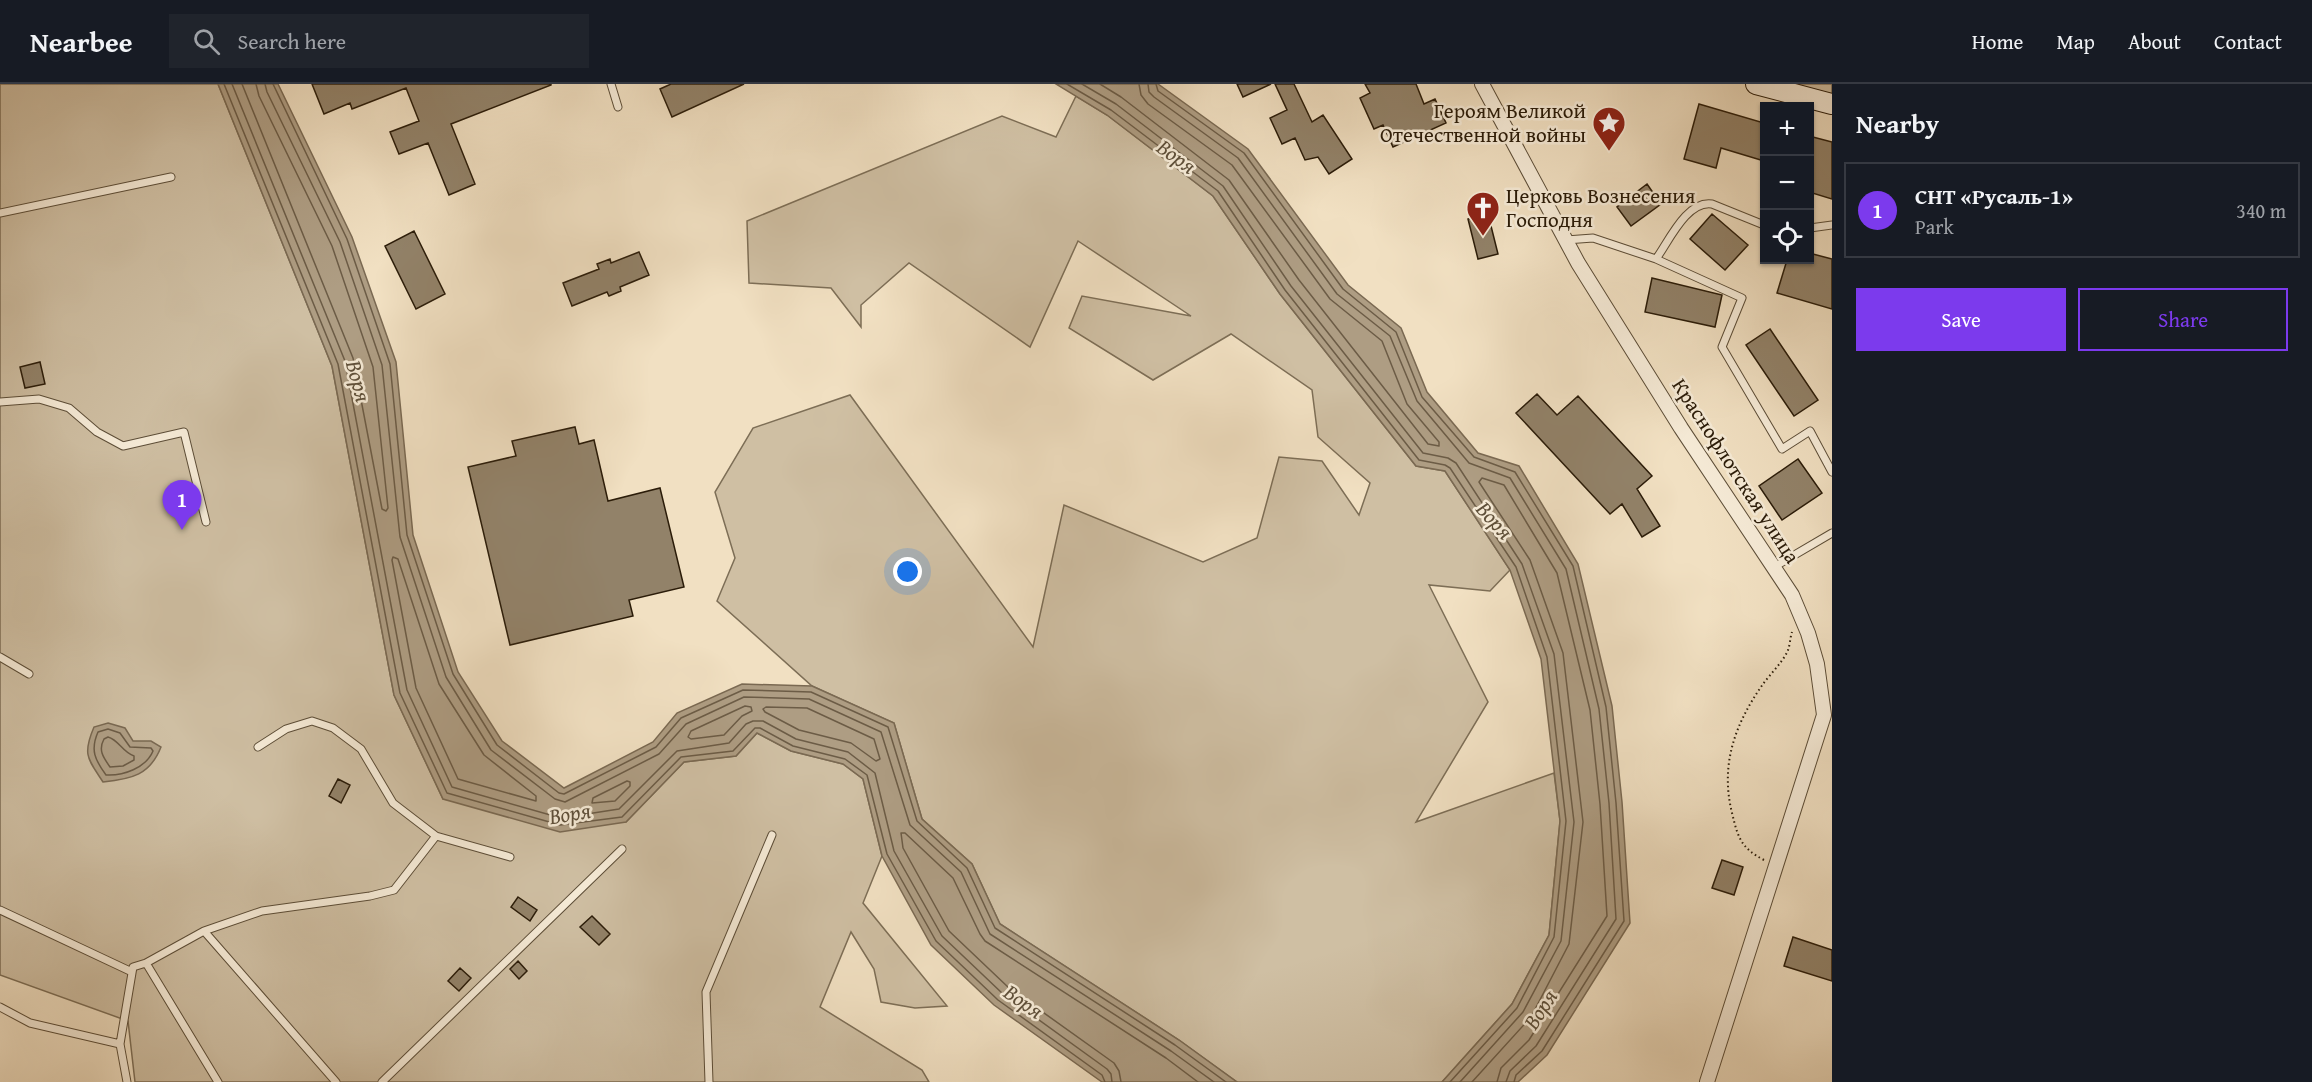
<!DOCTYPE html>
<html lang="en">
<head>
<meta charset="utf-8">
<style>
  :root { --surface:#171b24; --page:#20242c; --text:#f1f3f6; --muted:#9ea1a6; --line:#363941; --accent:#7c3aed }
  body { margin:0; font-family:"Gentium Book Plus",serif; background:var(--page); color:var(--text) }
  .controls { position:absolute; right:18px; top:18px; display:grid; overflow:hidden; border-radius:0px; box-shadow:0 2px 4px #0004 }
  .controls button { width:54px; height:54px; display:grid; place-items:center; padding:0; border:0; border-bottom:2px solid var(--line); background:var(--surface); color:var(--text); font:30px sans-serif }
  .you { position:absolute; left:908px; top:488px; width:21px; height:21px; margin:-15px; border:4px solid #fff; border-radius:50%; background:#1a73e8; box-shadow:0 0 0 9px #1a73e833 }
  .badge { display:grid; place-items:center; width:39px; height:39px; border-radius:50%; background:var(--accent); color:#fff; font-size:20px; font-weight:700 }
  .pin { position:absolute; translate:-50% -50px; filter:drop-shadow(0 2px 3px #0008) }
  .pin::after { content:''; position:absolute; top:32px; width:21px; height:18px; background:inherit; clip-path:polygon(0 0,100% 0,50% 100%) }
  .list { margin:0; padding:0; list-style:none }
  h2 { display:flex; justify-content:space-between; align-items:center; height:78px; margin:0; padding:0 24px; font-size:26px }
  h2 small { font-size:20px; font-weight:400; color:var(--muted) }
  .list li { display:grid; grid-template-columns:39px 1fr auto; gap:18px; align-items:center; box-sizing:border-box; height:96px; margin:0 12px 12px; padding:0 12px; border:2px solid var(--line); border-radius:0px }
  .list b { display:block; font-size:22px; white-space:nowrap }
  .list p { margin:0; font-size:20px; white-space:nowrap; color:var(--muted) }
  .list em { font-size:20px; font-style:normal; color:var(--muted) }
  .actions { display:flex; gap:12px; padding:18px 24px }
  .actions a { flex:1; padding:14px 0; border:2px solid var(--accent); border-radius:0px; text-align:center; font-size:21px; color:var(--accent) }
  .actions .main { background:var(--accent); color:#fff }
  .icon { flex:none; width:33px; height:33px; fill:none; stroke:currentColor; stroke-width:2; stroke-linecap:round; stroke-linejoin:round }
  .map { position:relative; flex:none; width:1832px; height:998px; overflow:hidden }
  header { display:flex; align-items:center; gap:36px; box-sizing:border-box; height:84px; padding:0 30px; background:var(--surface); border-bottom:2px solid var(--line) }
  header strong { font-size:28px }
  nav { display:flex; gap:33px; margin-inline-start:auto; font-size:21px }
  .search { width:420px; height:54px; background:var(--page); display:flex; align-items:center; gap:15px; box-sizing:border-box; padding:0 21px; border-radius:0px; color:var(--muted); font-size:22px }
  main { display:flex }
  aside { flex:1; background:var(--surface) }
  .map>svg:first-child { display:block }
</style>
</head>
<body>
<header>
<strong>Nearbee</strong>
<div class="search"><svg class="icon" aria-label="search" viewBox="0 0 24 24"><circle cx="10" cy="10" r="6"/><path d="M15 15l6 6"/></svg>Search here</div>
<nav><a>Home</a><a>Map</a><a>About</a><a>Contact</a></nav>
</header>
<main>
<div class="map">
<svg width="1832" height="998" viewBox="0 0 1832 998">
  <rect width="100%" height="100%" fill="#f1e0c2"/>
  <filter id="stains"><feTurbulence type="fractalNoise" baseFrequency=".00333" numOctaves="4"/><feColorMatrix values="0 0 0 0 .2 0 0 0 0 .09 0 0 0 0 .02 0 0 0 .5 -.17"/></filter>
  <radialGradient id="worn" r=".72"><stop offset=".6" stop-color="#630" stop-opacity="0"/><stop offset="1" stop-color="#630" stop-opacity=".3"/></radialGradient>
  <path fill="#cfbfa3" stroke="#7d6e56" stroke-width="1.5" d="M0,0H218L332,282L394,611L443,715L626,738L684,678L736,672L757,649L791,667L843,680L863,695L882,772L863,819L947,922L915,924L881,918L874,885L851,848L820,923L922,986L929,998H135L128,937L0,891Z
    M1758,0H1832V20Z
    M1076,12L1107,31L1213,112L1280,210L1416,382L1445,387L1510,486L1490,507L1429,501L1488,618L1416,738L1554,689L1560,737L1549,851L1512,920L1442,998H1237L1179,956L1000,840L972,780L922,735L894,639L812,602L717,517L735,474L715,408L753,344L850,311L1033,563L1064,421L1203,478L1257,454L1279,373L1322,377L1359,431L1370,399L1318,353L1312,306L1231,250L1153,296L1069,244L1082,212L1191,232L1078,157L1030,263L909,179L861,221V243L831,204L749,199L747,137L1002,32L1056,53Z"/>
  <path fill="#ae9d83" stroke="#7a6952" stroke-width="1.5" d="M218,0H278L352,153L396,278L413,451L458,588L502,657L564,704L653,658L677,629L742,600L812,602L894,639L922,735L972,780L1000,840L1179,956L1237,998H1102L994,921L931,861L882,772L863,695L843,680L791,667L757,649L736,672L684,678L626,738L560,748L443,715L394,611L332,282Z
    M1056,0H1158L1248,65L1348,201L1401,244L1427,308L1478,369L1519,382L1578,480L1612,622L1622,718L1630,839L1547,971L1518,998H1442L1512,920L1549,851L1560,737L1541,575L1510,486L1445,387L1416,382L1280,210L1213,112L1107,31Z
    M108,639L125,644L133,657H151L161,663C150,691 132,695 103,698C88,675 82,671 94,643Z"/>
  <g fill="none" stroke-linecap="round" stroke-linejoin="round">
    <path stroke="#6c5c46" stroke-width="1.5" d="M224,0L338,280L400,609L447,709L560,741L622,733L681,673L733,667L755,644H760L793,662L845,675L867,691L887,770L936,857L998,916L1102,991L1105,998
      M232,0L345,277L407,606L452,703L561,734L619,725L677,667L729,659L746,640L753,637H763L796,655L848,668L875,689L894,767L942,852L1003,910L1107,985L1111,990L1112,998
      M242,0L353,274L382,425L386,427L388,424L373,283L332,162L259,12L256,0
      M265,0L267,8L340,158L382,281L400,453L446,593L491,666L555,715L565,718L659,670L686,640L744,613L809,615L881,648L910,741L961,788L990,850L1171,967L1214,998
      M273,0L347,155L390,280L407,451L453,590L497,661L559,709L564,710L656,663L681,634L743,606L811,608L888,643L917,737L967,784L995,844L1175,961L1226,998
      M1067,0L1111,26L1218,107L1285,206L1419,376L1445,381L1450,384L1516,483L1547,573L1566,737L1554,853L1517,924L1450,998
      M1082,0L1116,20L1223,102L1291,202L1423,369L1448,374L1456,379L1522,480L1554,570L1574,738L1561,857L1523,928L1460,998
      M1100,0L1121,13L1229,96L1299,196L1428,360L1439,362V358L1407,320L1382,257L1330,215L1232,81L1148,20L1141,11L1139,0
      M1148,0L1149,8L1154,13L1238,74L1337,210L1390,252L1417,317L1469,379L1510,394L1566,485L1599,625L1609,719L1616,835L1536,962L1510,987L1506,998
      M1156,0L1158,7L1244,69L1343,205L1396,248L1422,313L1474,373L1515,388L1573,482L1606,623L1616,719L1624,837L1542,967L1516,991L1514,998
      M393,473L398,475L439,600L484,671L536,712V717L458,695L416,604L392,476Z
      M745,622L751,623L752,627L742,632L724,651L691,655L688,653L691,647Z
      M766,623L807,624L874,655L880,675L876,677L851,659L799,646L765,628L763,625Z
      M108,645L120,649L130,663L151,664L153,667C146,684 123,692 106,691C95,676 90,666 98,648Z
      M108,653C119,656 122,668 134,672V676L123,682L110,683C103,673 98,666 104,655Z
      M627,697L630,698V702L615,717L592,719L593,714Z
      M1121,998L1119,987L1114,979L1009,904L949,847L903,764L901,749H905L953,794L980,850L985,857L1166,974L1198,998
      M1472,998L1531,933L1569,860L1583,738L1563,569L1530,476L1479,398L1482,394L1504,401L1557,489L1590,626L1600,720L1607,832L1529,956L1501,984L1497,998"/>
  </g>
  <path fill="#928269" stroke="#2b1c09" stroke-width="1.5" d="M312,0H551V1L451,40L475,100L449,111L428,59L399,70L390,48L419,37L406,4L352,25L350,19L324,30Z
    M671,0H744L672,33L660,5Z
    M1237,0H1271L1243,13Z
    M1275,0H1294L1312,38L1323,31L1352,75L1329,90L1318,73L1305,76L1295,54L1282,60L1270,34L1287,26Z
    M1365,0H1416L1424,20L1435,15L1446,39L1393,63L1383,41L1374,45L1360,14L1370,9Z
    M1699,20L1764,39V77L1721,64L1716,84L1684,75Z
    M1809,52L1832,58V115L1809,108Z
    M1647,100L1661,120L1631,142L1617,123Z
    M1488,130L1498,170L1478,175L1468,135Z
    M1712,130L1748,161L1725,186L1690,155Z
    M414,147L445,210L416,225L385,162Z
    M639,168L649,191L620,203L621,207L609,212L607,208L572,222L563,199L599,185L597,180L610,175L611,179Z
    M1809,169L1832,175V225L1777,209L1787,176H1809Z
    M1652,194L1722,211L1715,243L1645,228Z
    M1770,245L1818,316L1794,332L1746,261Z
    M40,278L45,300L25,304L20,283Z
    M1537,310L1557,331L1578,312L1652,392L1637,405L1660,442L1642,453L1622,420L1610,430L1516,329Z
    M575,343L579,360L594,356L608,417L660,404L684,503L629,516L633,532L510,561L468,383L516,372L512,357Z
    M1798,375L1822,409L1782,436L1759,402Z
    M338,695L350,701L341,719L329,712Z
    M1722,776L1743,783L1734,811L1712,804Z
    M518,813L537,826L530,837L511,823Z
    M592,832L610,850L599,861L580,843Z
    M1793,853L1832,866V897L1784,882Z
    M518,877L527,887L519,895L510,885Z
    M460,884L471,894L459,907L448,897Z"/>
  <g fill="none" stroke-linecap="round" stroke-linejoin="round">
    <g stroke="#5c4d37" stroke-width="9">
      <path id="service" d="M611,0L618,23
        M0,129L171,93
        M1810,144L1832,141
        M1566,156L1593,154L1656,175C1669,157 1687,116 1712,120L1764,141
        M1656,175L1742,214L1722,263L1782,365L1810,347L1832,388
        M0,318L39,315L69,324L97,348L123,362L184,348L206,438
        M1774,483L1832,449
        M0,573L29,590
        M436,752L510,773
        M0,826L132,888
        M204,847L262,827L370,812L394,806L436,752L393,719L361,665L333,644L312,637L286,645L258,663
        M146,879L204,847L336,998
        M0,923L30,939L120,960L127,998
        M120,960L133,883L146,879L218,998
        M382,998L622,765
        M709,998L706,908L772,751"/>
    </g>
    <g stroke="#5c4d37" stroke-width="16">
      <path id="minor" d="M1482,0L1578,179L1681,344L1792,511L1808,549L1817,580L1824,631L1707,998"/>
    </g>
    <g stroke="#2b1c09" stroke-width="22">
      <path id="secondary" d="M1756,0L1832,20"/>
    </g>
    <path stroke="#2b1c09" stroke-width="2" stroke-dasharray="1.5 3" stroke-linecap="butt" d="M1764,776C1741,764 1738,754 1732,729C1720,680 1735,640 1763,600C1771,589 1783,578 1788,566C1790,561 1790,554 1792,548"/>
    <use href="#service" stroke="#f6ebd7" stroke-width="7"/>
    <use href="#minor" stroke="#f6ebd7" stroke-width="14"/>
    <use href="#secondary" stroke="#f6ebd7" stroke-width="20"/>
  </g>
  <defs>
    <g id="sight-pin" transform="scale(1.725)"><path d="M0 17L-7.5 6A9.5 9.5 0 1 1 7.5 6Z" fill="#8f2418" stroke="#f6ebd7"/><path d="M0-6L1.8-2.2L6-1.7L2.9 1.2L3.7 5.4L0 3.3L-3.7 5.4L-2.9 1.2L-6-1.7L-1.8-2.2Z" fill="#fff"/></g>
    <g id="church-pin" transform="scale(1.725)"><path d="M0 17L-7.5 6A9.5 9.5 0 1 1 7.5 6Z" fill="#8f2418" stroke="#f6ebd7"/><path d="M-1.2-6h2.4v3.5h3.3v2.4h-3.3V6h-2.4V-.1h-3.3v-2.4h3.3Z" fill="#fff"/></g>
  </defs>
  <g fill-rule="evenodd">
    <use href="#sight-pin" x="1609" y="39"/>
    <use href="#church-pin" x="1483" y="124"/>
  </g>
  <g text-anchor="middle" stroke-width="5" stroke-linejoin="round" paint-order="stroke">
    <g font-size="21" fill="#2b1c09" stroke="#f6ebd7" text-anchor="end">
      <text x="1586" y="34">Героям Великой<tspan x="1586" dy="24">Отечественной войны</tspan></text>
      <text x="1506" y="119" text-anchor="start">Церковь Вознесения<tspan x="1506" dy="24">Господня</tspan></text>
    </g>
    <g font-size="21" fill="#2b1c09" stroke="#f6ebd7">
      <text transform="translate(1736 387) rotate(57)" y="7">Краснофлотская улица</text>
    </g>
    <g font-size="22" font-style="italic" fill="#5f503a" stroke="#f6ebd7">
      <text transform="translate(1177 72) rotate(36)" y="8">Воря</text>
      <text transform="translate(359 297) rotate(75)" y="8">Воря</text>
      <text transform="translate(1495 436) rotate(48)" y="8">Воря</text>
      <text transform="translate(570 729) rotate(-9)" y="8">Воря</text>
      <text transform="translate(1024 917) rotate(35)" y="8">Воря</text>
      <text transform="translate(1540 925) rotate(-57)" y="8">Воря</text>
    </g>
  </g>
  <rect width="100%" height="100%" filter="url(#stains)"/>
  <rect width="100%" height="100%" fill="url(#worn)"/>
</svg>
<div class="controls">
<button>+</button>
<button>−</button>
<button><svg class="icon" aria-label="locate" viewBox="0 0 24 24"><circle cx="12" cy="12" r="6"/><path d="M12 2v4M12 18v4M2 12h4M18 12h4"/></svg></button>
</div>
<div class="you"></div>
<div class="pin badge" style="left:182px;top:446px">1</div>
</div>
<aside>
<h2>Nearby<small></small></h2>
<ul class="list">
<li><span class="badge">1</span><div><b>СНТ «Русаль-1»</b><p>Park</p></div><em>340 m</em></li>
</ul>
<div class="actions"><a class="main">Save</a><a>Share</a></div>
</aside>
</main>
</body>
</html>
